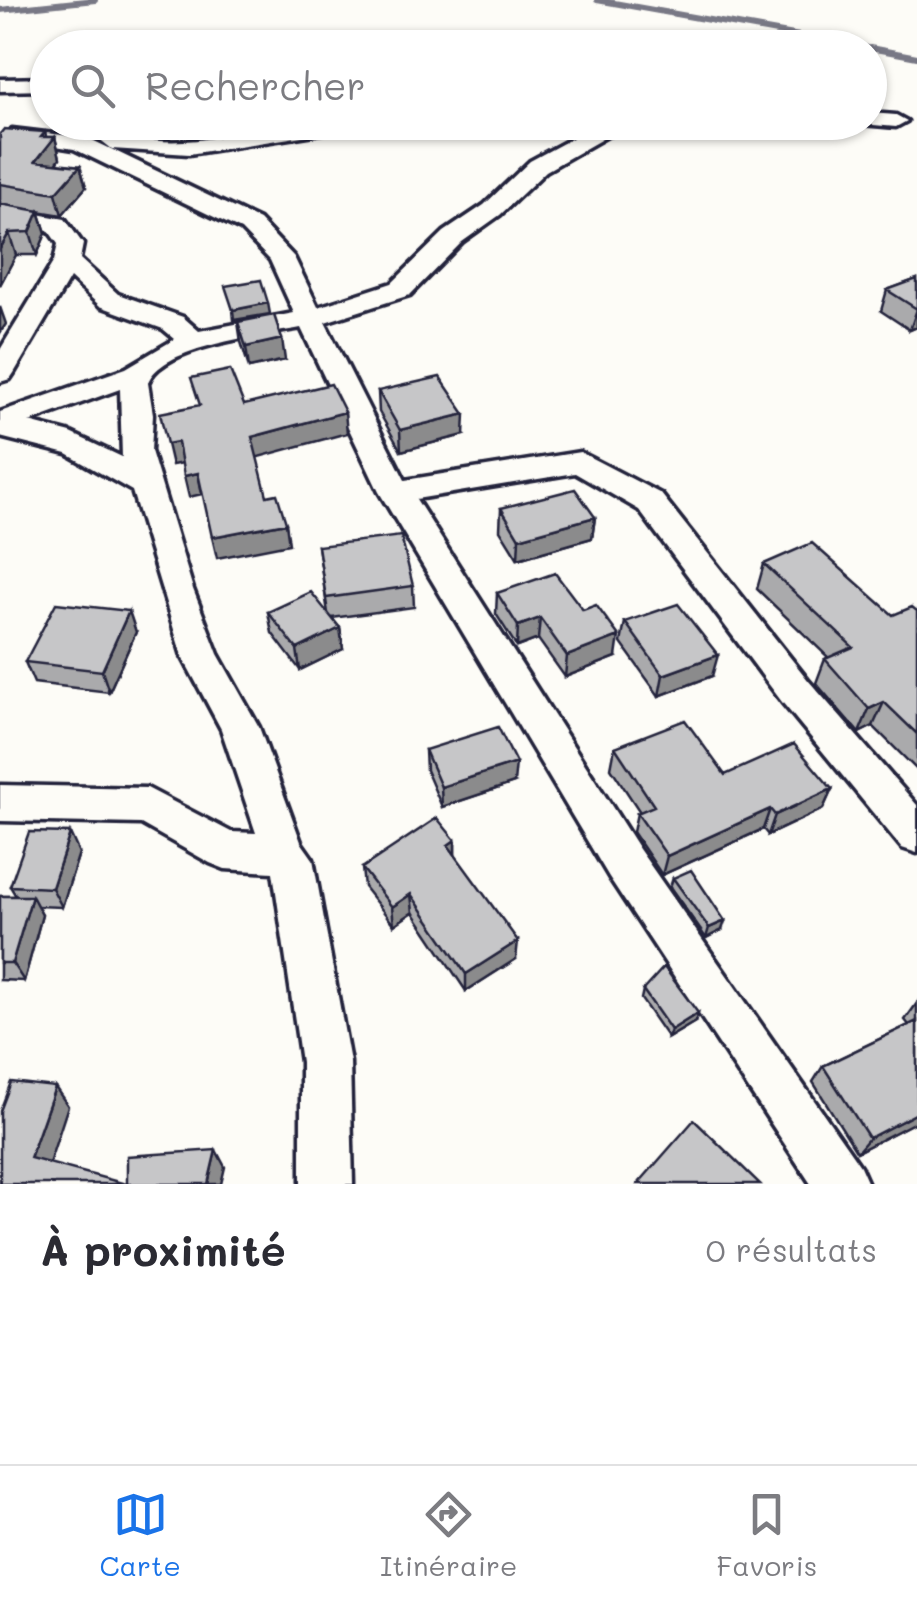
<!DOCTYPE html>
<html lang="fr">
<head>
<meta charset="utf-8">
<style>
  :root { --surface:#fff; --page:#f2f2f3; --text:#2b2b33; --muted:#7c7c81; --line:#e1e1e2; --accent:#1a73e8 }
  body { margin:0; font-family:Mali,sans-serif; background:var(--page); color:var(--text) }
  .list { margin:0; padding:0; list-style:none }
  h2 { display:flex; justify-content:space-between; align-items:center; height:130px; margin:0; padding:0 40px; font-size:42px }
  h2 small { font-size:32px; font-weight:400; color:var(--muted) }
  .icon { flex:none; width:55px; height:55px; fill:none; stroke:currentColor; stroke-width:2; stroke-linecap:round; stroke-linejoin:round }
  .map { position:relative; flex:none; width:917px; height:1184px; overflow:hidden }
  .search { position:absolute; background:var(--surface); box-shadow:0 2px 8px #0004; left:30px; right:30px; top:30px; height:110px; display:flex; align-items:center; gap:25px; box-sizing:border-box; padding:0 35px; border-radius:55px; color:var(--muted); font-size:38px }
  .sheet { height:280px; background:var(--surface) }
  nav { display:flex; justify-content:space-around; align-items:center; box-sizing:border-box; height:140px; border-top:2px solid var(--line); background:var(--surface); font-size:28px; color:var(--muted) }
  nav a { display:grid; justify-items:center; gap:5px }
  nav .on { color:var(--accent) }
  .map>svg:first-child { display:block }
</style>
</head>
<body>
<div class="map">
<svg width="917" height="1184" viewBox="0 0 917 1184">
  <rect width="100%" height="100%" fill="#fdfcf7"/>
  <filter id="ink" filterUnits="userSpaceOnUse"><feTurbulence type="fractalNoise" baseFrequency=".01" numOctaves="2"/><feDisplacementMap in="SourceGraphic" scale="20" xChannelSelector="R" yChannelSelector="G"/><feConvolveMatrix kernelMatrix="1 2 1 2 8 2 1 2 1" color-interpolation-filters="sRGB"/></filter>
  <g filter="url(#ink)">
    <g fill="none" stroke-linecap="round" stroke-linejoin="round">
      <path stroke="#787885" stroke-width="6" d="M597,0L867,48
        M0,10L95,0
        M870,48L917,57"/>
      <g stroke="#22223b" stroke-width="7">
        <path id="minor" d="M48,78V90L0,91V79Z
          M870,113L896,115L907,121L896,127L862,124L870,122Z
          M103,122C162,163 243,127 308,122C326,121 344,122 362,122L352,128L189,154L112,149L79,123Z
          M527,122H656L654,127L609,135L546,171L500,215L462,242L410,295L325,322L405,480L580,452L661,494L808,680L917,805V853L902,848L782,702L639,510L575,473L416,499L639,849L860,1166L868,1184H811L609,877L379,492L301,328C266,335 161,345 148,383L153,414L151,451L193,589L218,654L259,727L301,842L313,859L350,1062L353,1184H301V1062L273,872L225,869L210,863L141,824L0,821V785L147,788L231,832L256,833L221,729L182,656L132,491L67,454L0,437V412L126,368L175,339L163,329L100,306L70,278L14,373L10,379L0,382V350L54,261L58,244L48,230L0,221V207L65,219L83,244L80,259L118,294L183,317L199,331L294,313L270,260L241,230L74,149L12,139L9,134L12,129L88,138L259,220L294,257L318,307L392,283L444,232L484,205L530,161L580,134L537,128ZM120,389L122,457L71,433L29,422Z"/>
      </g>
      <use href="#minor" fill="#fdfcf7" fill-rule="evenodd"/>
    </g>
    <path fill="#aaaaac" stroke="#22223b" stroke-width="2.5" d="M45,132L46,137H55L60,158L57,163L80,166L86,187L62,215L26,209L39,211L46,233L37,255H16L0,285V134Z
      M917,279V327L910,330L881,311L887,290Z
      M238,322L285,360L249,368L241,342Z
      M378,391L464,435L401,451L379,412Z
      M501,508L595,517L592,538L518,559L500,530Z
      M318,546L413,586L414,607L332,618L340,628L343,649L300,670L272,633L268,612L328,613Z
      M764,564L893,615L917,611V770L873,726L859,733L816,683L825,659L828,657L757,589Z
      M497,593L616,657L565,677L538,639L517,647L496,614Z
      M625,622L712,676L659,696L621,643Z
      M136,632L109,692L34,683L25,662Z
      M615,747L725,775L832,789L823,809L768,835L763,829L662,875L633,832L637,813L640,812L611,768Z
      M425,750L514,783L442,807L426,770Z
      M455,840V856L516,959L466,991L413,912L394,925L364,887L362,868Z
      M79,853L62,907L37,906L42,915L24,981L0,980V896H16L10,886Z
      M673,878L722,930L706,938L670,887Z
      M643,990L695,1022L668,1038L641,999Z
      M917,1003V1121L857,1152L813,1082L823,1066L909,1025L905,1020Z"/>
    <path fill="#8b8b8c" stroke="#22223b" stroke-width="2.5" d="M45,132L48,145L55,137L60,158L42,183L36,161L41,137Z
      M80,166L86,187L62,215L56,193Z
      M39,211L46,233L37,255L30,232Z
      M9,233L16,255L0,285V249Z
      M268,303L270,314L234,320L233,310Z
      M0,307L6,324L0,333Z
      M917,309V327L910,330Z
      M282,339L285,360L249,368L246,347Z
      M345,412L347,433L255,458L252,437Z
      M465,414L464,435L401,451L400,430Z
      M178,442L183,463L172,465L167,444Z
      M198,473L202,494L189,497L184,476Z
      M595,517L592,538L518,559L519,538Z
      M286,523L289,544L217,558L212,537Z
      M129,611L136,632L109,692L102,671Z
      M540,618L538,639L517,647L518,626Z
      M340,628L343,649L300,670L297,649Z
      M619,636L616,657L565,677L567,656Z
      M718,655L712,676L659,696L663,675Z
      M884,702L873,726L859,733L869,709Z
      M516,763L514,783L442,807L441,787Z
      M832,789L823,809L768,835L775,815Z
      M770,809L763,829L662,875L667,856Z
      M70,833L79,853L62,907L52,888Z
      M455,840V859L448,845Z
      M411,894L413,912L394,925L392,907Z
      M32,896L42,915L24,981L12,963Z
      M725,921L722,930L706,938L709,928Z
      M518,941L516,959L466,991V974Z
      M698,1013L695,1022L668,1038L671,1030Z
      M55,1087L68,1106L45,1176L30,1158Z
      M917,1113V1121L857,1152L869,1138Z
      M216,1150L225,1167L221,1184H208Z"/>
    <path fill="#c6c6c8" stroke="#22223b" stroke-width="2.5" d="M4,129L45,132L41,137H55L36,161L80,166L56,193L0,184V134Z
      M0,204L39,211L30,232L9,233L0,249Z
      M917,279V309L887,290Z
      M261,280L268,303L233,310L225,286Z
      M274,315L282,339L246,347L238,322Z
      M230,370L244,405L331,384L345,412L252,437L267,496L277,494L286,523L212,537L198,473L184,476L178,442L167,444L160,413L200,405L191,378Z
      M440,377L465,414L400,430L378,391Z
      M575,489L595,517L519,538L501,508Z
      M401,536L413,586L326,598L318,546Z
      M812,543L893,615L912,607L917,611V734L884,702L869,709L825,659L853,647L764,564Z
      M555,573L583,610L596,605L619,636L567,656L540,618L518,626L497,593Z
      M311,592L340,628L297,649L268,612Z
      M56,603L129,611L102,671L25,662Z
      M678,604L718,655L663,675L625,622Z
      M685,720L725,775L794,744L832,789L775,815L770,809L667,856L637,813L654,806L615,747Z
      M498,727L516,763L441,787L425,750Z
      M437,818L455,840L448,845L518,941L466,974L411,894L392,907L362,868Z
      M29,832L70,833L52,888L10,886Z
      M691,870L725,921L709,928L673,878Z
      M0,896H32L12,963H0Z
      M664,967L698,1013L671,1030L643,990Z
      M917,1021V1113L869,1138L823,1066Z
      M11,1082L55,1087L30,1158L126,1184H0V1111Z
      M694,1120L760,1184H638Z
      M216,1150L208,1184H127V1156Z"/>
  </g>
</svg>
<div class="search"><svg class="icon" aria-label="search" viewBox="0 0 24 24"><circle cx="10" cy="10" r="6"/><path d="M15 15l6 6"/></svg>Rechercher</div>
</div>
<section class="sheet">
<h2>À proximité<small>0 résultats</small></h2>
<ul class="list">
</ul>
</section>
<nav>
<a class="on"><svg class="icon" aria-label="map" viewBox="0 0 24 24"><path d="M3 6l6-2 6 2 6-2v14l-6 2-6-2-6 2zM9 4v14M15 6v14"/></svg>Carte</a>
<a><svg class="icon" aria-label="directions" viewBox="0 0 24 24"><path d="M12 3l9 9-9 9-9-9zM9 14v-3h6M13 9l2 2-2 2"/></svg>Itinéraire</a>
<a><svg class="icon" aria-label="saved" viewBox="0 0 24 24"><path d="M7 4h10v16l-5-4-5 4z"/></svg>Favoris</a>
</nav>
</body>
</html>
